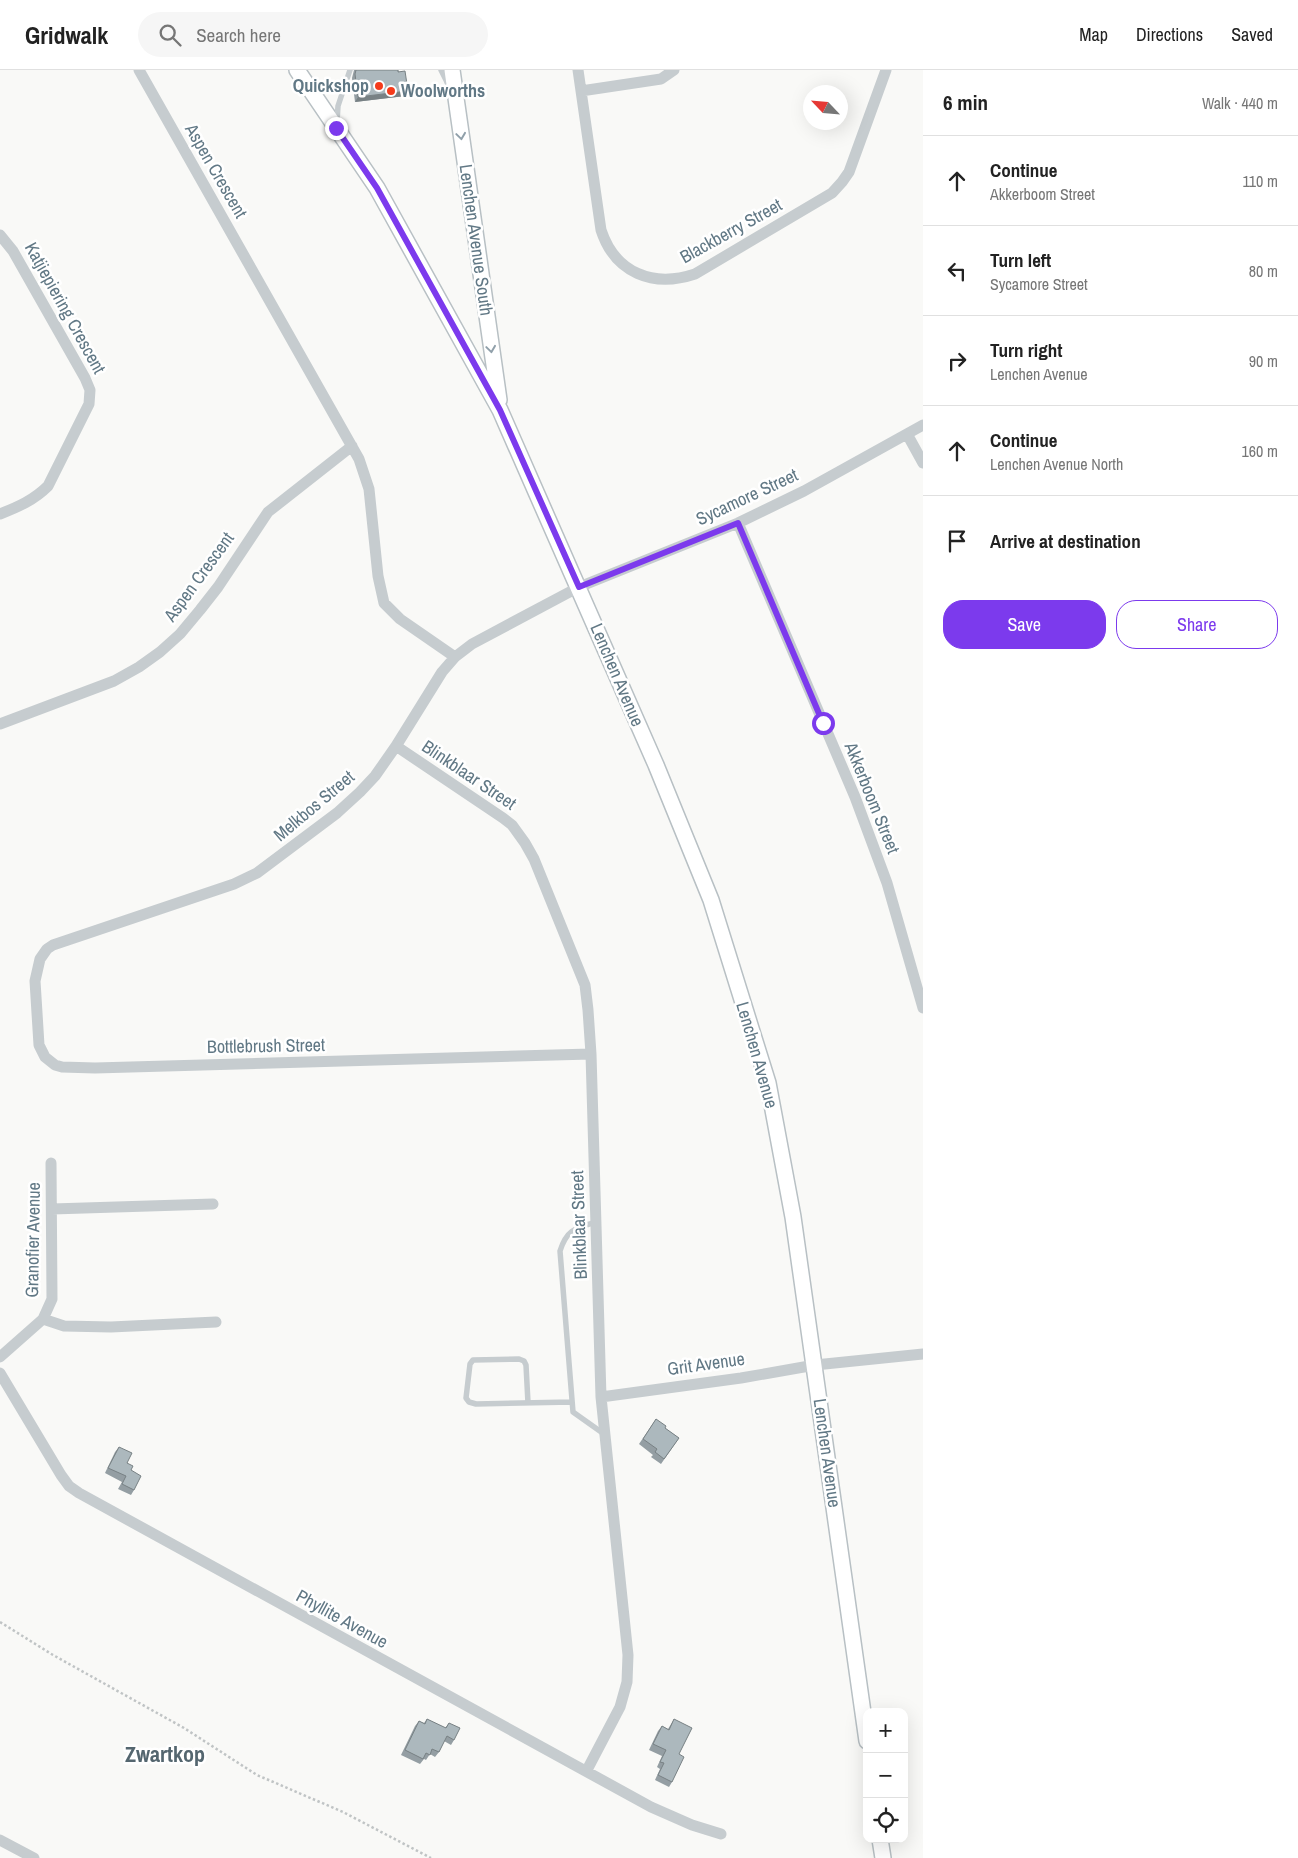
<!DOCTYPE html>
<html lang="en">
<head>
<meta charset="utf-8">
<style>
  :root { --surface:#fff; --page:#f6f6f6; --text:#222; --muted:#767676; --line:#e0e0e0; --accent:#7c3aed }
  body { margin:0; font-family:"Archivo Narrow",sans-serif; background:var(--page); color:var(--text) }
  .controls { position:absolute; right:15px; bottom:15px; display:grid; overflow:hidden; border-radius:10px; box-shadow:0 5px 20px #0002 }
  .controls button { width:45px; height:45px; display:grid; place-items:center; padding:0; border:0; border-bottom:1px solid var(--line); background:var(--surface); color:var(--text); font:25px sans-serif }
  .compass { position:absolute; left:803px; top:15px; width:45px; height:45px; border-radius:50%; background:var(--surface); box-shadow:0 5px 20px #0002; rotate:296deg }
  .stop { position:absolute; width:15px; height:15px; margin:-11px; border:4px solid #7c3aed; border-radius:50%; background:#fff }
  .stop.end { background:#7c3aed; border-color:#fff; box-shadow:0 1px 5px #0008 }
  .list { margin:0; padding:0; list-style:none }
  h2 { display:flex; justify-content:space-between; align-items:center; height:65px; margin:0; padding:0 20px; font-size:21px }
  h2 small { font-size:16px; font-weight:400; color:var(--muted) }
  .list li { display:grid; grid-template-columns:32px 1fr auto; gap:15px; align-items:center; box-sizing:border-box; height:90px; padding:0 20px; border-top:1px solid var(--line) }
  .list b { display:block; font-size:19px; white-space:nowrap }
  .list p { margin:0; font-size:16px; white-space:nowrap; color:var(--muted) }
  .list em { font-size:16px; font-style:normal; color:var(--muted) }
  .actions { display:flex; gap:10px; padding:15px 20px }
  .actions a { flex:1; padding:11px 0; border:1px solid var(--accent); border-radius:20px; text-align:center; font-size:18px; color:var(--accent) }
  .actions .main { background:var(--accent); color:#fff }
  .icon { flex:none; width:28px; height:28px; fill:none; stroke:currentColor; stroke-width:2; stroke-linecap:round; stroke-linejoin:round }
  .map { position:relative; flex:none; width:923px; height:1788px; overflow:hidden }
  header { display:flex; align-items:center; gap:30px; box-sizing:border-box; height:70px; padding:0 25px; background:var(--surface); border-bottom:1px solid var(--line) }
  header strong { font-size:24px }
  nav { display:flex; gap:28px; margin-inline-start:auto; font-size:18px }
  .search { width:350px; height:45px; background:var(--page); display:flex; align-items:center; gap:12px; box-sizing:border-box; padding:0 18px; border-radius:28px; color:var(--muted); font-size:19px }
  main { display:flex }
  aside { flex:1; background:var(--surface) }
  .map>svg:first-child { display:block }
</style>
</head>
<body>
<header>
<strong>Gridwalk</strong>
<div class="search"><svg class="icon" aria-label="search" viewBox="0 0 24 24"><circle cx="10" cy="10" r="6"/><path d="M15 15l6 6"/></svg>Search here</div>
<nav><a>Map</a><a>Directions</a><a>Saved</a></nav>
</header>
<main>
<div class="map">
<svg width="923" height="1788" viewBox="0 0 923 1788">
  <rect width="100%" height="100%" fill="#f9f9f7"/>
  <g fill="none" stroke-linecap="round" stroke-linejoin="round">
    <g stroke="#b8c0c4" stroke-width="18">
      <path id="secondary" d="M297,0L377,118L500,340L656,695L711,830L768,1013L793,1147L867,1671
        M452,0L499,330
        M880,1769L883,1788"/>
    </g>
    <path stroke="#c0c4c5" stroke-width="2.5" stroke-dasharray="2.5 2.5" stroke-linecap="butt" d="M0,1552L53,1585L184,1658L257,1705L343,1742L431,1788"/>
    <path stroke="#c6cccf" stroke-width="5.5" d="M441,0L449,16
      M337,51L338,36L350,0
      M596,1152C576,1158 567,1159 560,1181L573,1342L604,1364
      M528,1333L526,1295L524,1291L519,1289L473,1290L470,1294L466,1328L469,1332L476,1334L572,1332"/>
    <path stroke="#c6cccf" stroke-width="11" d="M139,0L359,389L369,419L378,506L384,533L400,549L455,587
      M578,0L601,160C615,203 653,218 695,204L832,123L842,112L849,102L886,0
      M581,21L661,9L674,0
      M0,165L13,181L85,308L90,320L89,334L48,416C34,430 18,437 0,444
      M907,364L923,393
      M738,453L855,727L887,813L923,938
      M0,654L114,611L139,597L160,582L180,564L200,540L218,517L268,442L352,376
      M396,676L503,748L512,755L525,773L534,789L585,915L588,940L591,984L601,1327L628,1585L627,1612L620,1637L587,1700
      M591,984L95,998L62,997L55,995L45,987L39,975L35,911L40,889L47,879L53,875L234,814L257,803L337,743L360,722L375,706L396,676L442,602L455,587L472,574L579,517L738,453L804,421L923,355
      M52,1139L213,1134
      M43,1249L64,1256L111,1257L216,1252
      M0,1287L43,1249L52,1229L51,1093
      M0,1303L61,1405L69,1416L79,1423L651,1737L692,1755L721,1764
      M601,1327L741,1308L815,1295L923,1284
      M0,1770L34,1788"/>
    <use href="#secondary" stroke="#fff" stroke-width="15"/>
  </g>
  <path fill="#949ea3" d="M354,0H398L408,21L405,26L355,32L352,8Z
    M656,1349L665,1358L679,1368L661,1394L651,1387L653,1385L639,1374Z
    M119,1377L131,1400L134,1420L131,1425L118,1419L122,1412L105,1403L115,1382Z
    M427,1649L445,1658L449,1653L454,1670L451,1675L444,1671L439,1682L435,1687L430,1684L426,1690L424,1689L420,1694L401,1685L415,1656L419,1651L424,1653Z
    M674,1649L679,1684L672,1712L669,1717L655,1710L660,1699L657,1697L662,1686L649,1680L658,1661L662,1656L668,1659Z"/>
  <path fill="#788184" d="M408,21L405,26L355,32L358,27Z"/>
  <path fill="#acb8bd" stroke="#788184" d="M356,0H398V2L405,1L408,21L358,27L355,4Z
    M656,1349L666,1356L665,1358L679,1368L664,1389L655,1382L657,1379L643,1369Z
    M119,1377L132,1383L127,1393L133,1396L131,1400L141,1406L134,1420L122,1414L126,1406L108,1398Z
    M427,1649L446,1658L449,1653L460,1658L454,1670L447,1666L439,1682L432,1679L430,1685L426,1683L423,1689L405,1680L419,1651L425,1654Z
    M674,1649L692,1658L679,1684L684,1687L672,1712L658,1705L664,1693L660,1692L666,1680L653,1674L662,1656L669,1660Z"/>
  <defs><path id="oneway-chevron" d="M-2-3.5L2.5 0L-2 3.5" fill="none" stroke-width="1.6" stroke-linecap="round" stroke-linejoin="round" transform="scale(1.25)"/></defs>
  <g stroke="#90a0aa">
    <use href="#oneway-chevron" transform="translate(461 66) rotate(82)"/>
    <use href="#oneway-chevron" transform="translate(491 279) rotate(82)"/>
  </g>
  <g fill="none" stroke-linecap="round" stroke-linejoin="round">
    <path stroke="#7c3aed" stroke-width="6" d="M336,58L377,118L500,340L579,517L738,453L823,653"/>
  </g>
  <g fill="#f53b1b" stroke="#fff" stroke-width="2">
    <circle cx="379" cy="16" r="5"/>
    <circle cx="391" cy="21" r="5"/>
  </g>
  <g text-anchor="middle" stroke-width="5" stroke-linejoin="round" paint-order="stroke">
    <g font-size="18" font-weight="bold" fill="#617885" stroke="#fff" text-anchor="end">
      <text x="369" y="22">Quickshop</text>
      <text x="401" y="27" text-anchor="start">Woolworths</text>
    </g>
    <g font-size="18" fill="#617885" stroke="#fff">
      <text transform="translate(216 101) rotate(60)" y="6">Aspen Crescent</text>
      <text transform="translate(731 161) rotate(-29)" y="6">Blackberry Street</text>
      <text transform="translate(476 170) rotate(82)" y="6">Lenchen Avenue South</text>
      <text transform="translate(65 238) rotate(61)" y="6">Katjiepiering Crescent</text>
      <text transform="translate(747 427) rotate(-25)" y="6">Sycamore Street</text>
      <text transform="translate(199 507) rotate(-54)" y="6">Aspen Crescent</text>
      <text transform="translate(617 605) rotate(67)" y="6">Lenchen Avenue</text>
      <text transform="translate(469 705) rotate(34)" y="6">Blinkblaar Street</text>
      <text transform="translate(872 728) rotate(68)" y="6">Akkerboom Street</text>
      <text transform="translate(314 736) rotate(-40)" y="6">Melkbos Street</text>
      <text transform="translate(266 976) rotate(-1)" y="6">Bottlebrush Street</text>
      <text transform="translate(757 985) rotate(74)" y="6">Lenchen Avenue</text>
      <text transform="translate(579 1155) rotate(-92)" y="6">Blinkblaar Street</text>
      <text transform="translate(33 1170) rotate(-89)" y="6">Granofier Avenue</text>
      <text transform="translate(706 1294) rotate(-8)" y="6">Grit Avenue</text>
      <text transform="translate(827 1383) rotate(82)" y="6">Lenchen Avenue</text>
      <text transform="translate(342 1549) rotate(29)" y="6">Phyllite Avenue</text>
    </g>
    <g font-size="22" font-weight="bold" fill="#54666f" stroke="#fff">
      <text x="165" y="1692">Zwartkop</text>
    </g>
  </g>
</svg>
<div class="controls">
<button>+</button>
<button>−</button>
<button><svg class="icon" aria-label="locate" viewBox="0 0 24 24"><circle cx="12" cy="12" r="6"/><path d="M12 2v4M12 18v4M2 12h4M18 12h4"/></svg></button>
</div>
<svg class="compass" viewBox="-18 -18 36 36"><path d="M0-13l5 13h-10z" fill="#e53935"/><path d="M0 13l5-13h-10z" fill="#767676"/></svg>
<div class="stop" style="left:823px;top:653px"></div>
<div class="stop end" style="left:336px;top:58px"></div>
</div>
<aside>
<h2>6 min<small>Walk · 440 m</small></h2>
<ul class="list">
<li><svg class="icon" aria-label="ahead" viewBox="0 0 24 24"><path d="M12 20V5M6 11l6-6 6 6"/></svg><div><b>Continue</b><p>Akkerboom Street</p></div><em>110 m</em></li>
<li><svg class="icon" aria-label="left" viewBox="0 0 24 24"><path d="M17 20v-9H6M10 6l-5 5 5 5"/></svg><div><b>Turn left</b><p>Sycamore Street</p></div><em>80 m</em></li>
<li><svg class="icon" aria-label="right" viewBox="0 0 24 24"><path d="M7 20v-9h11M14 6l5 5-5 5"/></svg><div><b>Turn right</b><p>Lenchen Avenue</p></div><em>90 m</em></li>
<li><svg class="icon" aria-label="ahead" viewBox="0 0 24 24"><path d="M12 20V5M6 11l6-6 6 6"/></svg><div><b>Continue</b><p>Lenchen Avenue North</p></div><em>160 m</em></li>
<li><svg class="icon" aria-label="arrive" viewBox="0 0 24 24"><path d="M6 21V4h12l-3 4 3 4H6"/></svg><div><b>Arrive at destination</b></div></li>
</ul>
<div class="actions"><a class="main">Save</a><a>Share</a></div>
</aside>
</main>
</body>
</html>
